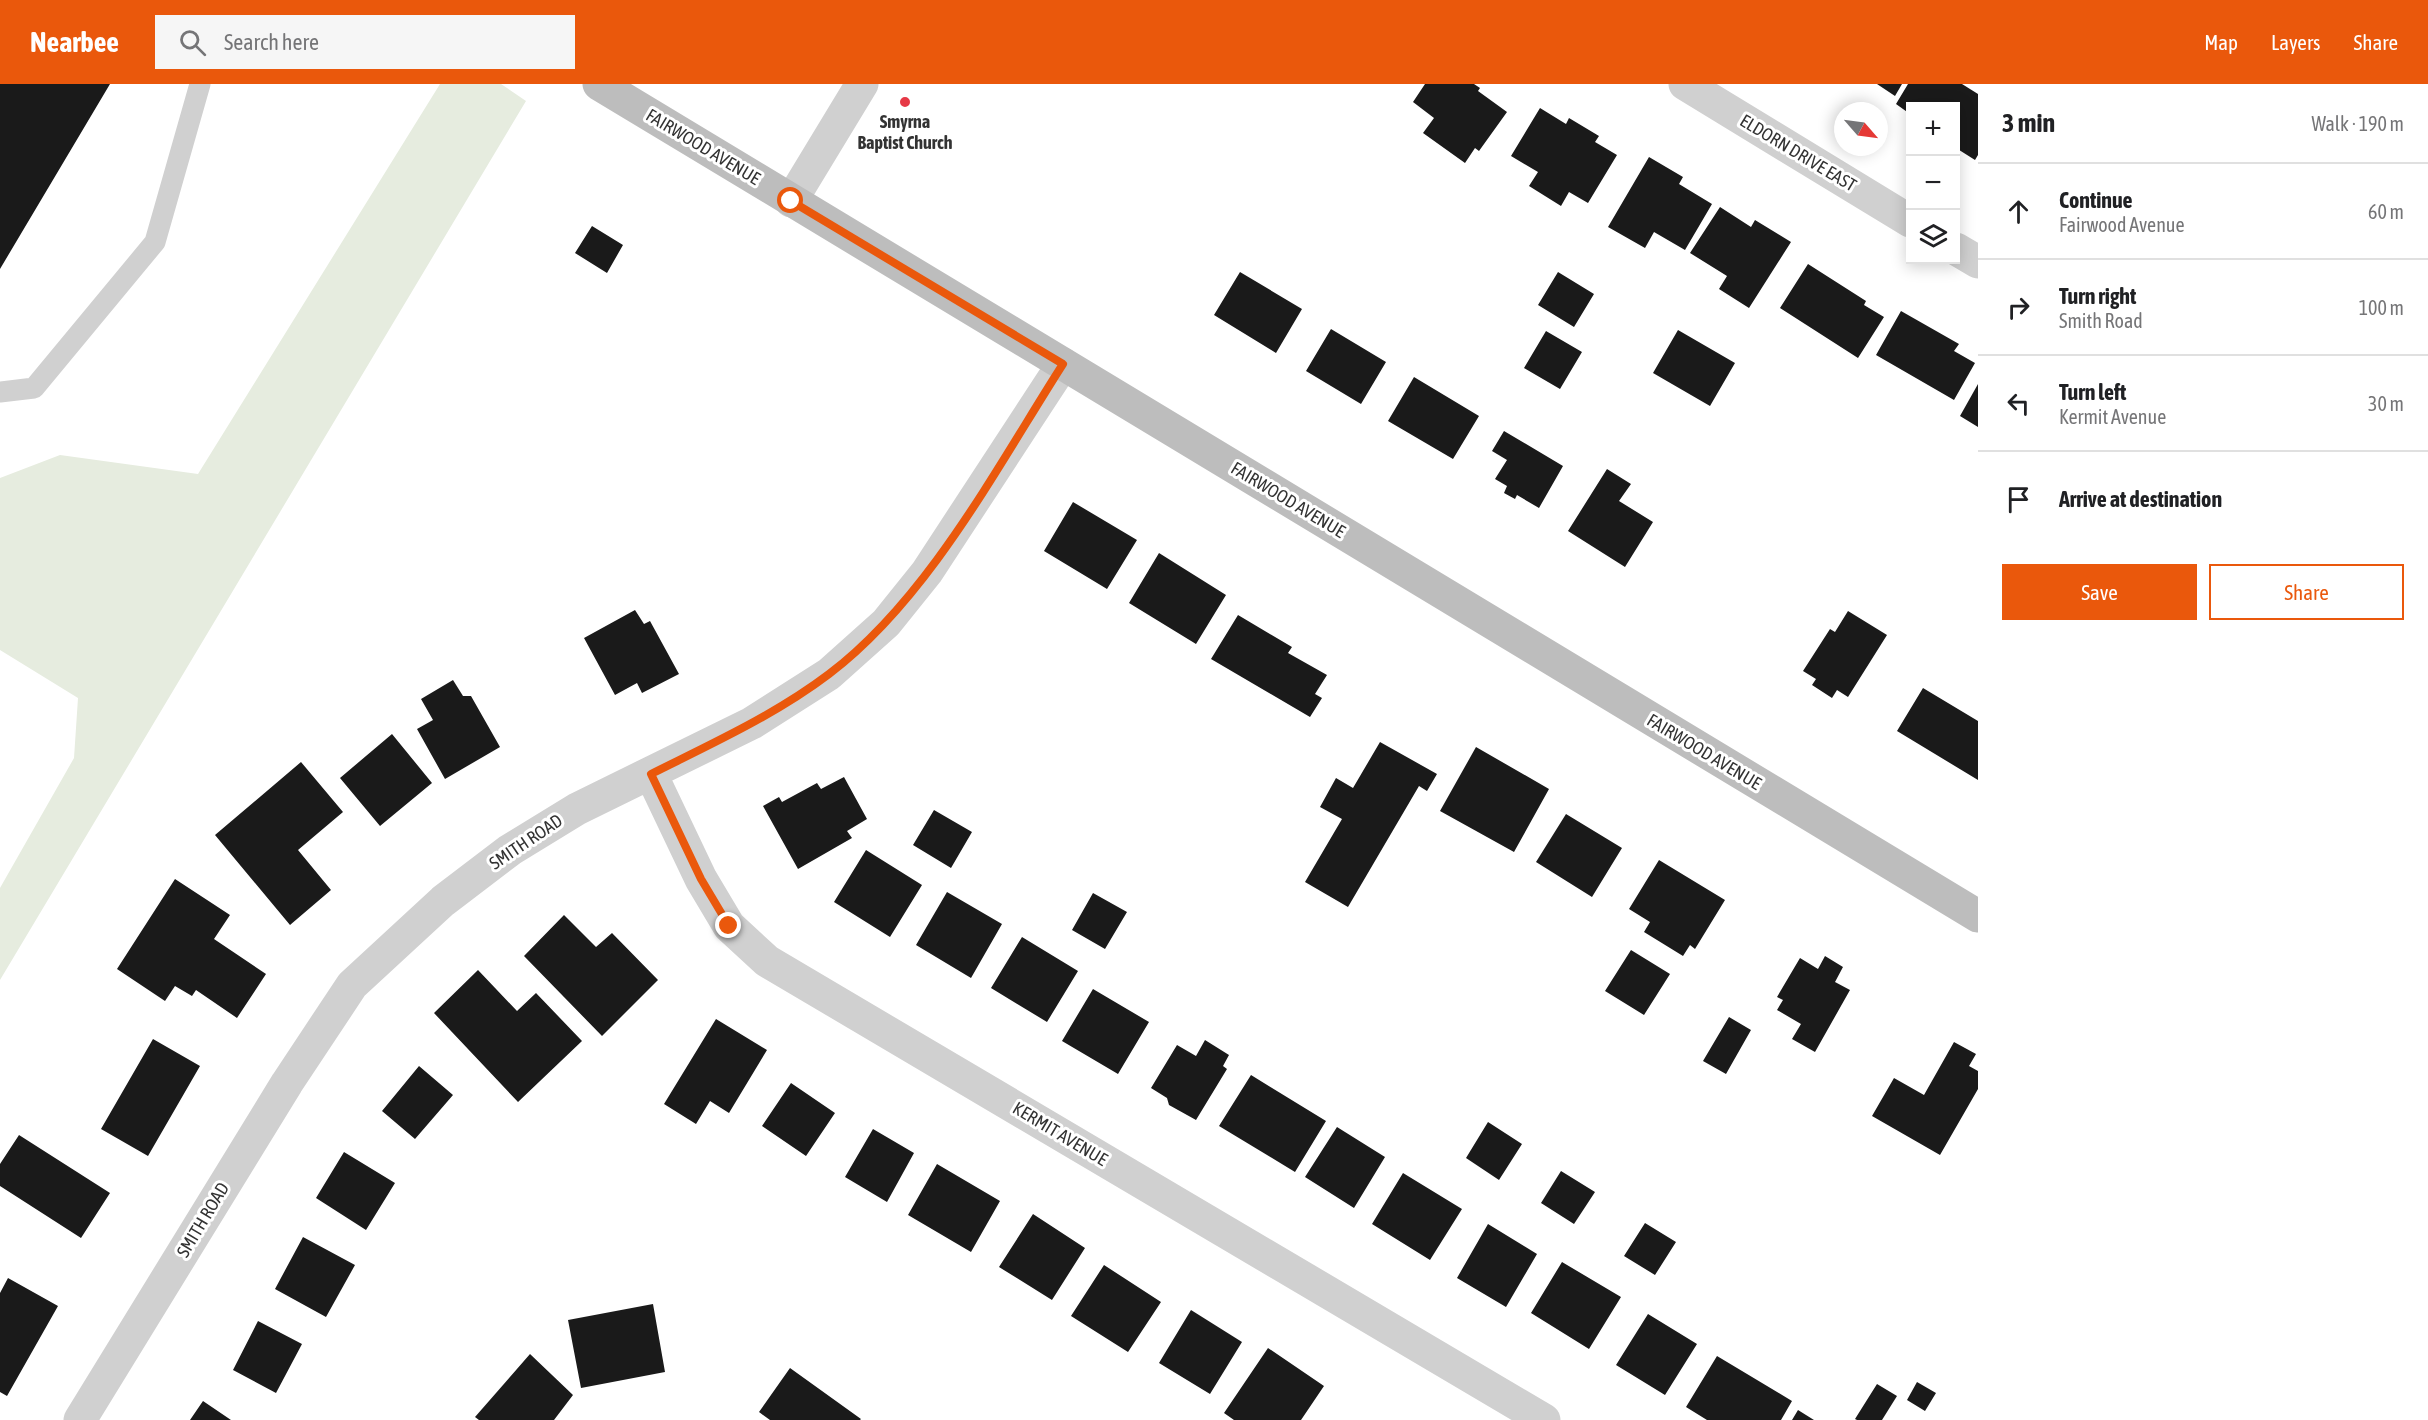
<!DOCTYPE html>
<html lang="en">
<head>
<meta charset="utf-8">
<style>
  :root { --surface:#fff; --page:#f6f6f6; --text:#202124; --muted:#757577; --line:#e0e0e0; --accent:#ea580c }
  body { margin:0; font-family:"Asap Condensed",sans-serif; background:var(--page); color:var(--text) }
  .controls { position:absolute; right:18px; top:18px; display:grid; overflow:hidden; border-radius:0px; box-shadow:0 3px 15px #0003 }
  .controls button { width:54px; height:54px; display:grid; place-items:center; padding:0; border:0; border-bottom:2px solid var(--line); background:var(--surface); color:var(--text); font:30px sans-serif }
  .compass { position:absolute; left:1834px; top:18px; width:54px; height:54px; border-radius:50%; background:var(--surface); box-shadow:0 3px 15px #0003; rotate:118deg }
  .stop { position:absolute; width:18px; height:18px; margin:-14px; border:4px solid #ea580c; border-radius:50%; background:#fff }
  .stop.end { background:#ea580c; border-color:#fff; box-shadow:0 2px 6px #0008 }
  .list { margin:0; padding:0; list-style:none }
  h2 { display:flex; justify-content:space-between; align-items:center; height:78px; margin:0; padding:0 24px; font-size:26px }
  h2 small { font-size:20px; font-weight:400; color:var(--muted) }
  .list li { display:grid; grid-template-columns:39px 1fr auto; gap:18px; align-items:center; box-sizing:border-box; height:96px; padding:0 24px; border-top:2px solid var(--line) }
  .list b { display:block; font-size:22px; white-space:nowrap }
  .list p { margin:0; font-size:20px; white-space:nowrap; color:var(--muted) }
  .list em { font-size:20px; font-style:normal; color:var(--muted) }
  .actions { display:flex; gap:12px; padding:18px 24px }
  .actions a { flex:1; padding:14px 0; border:2px solid var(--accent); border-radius:0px; text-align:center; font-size:21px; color:var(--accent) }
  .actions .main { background:var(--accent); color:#fff }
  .icon { flex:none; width:33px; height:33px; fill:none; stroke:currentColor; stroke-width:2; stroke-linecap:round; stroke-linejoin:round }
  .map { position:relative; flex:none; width:1978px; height:1336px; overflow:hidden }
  header { display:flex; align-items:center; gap:36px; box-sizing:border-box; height:84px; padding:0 30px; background:var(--accent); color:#fff }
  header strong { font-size:28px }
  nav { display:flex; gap:33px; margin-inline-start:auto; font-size:21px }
  .search { width:420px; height:54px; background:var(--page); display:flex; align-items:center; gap:15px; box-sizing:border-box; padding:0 21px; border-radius:0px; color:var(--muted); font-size:22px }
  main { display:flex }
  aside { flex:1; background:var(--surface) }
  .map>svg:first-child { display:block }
</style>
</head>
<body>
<header>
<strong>Nearbee</strong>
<div class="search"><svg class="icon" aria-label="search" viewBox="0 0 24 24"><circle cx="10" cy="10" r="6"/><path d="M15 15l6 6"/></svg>Search here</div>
<nav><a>Map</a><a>Layers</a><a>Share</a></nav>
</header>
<main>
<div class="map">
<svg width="1978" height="1336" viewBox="0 0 1978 1336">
  <rect width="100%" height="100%" fill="#fff"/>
  <path fill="#e6ecdf" d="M440,0H501L526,17L0,896V804L74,674L78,614L0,566V394L60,371L198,390Z"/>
  <path fill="#1a1a1a" d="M0,0H110L0,185Z
    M1425,0H1474L1480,4L1478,7L1507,28L1479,67L1475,64L1465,79L1423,49L1434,34L1413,18Z
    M1877,0H1902L1895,12Z
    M1908,0H1962L1978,10V71L1975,76L1956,64V22H1910V30L1896,20Z
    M1540,24L1566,40L1569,34L1599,52L1595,58L1617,71L1588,119L1569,108L1561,122L1529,102L1538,88L1511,72Z
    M1649,73L1683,93L1679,100L1712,120L1685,166L1654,148L1645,164L1608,143Z
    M1720,123L1751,143L1755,136L1791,158L1749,224L1719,205L1727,192L1690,169Z
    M592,142L623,161L607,189L575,169Z
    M1808,180L1866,217L1864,221L1884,233L1858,274L1780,224Z
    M1240,188L1302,225L1276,269L1214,231Z
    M1558,188L1594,210L1574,243L1538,221Z
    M1901,227L1959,260L1954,267L1975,279L1954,316L1876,271Z
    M1331,245L1386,278L1361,320L1306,287Z
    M1678,246L1735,279L1710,322L1653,289Z
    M1546,247L1582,268L1560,305L1524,284Z
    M1414,293L1479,332L1453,375L1388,337Z
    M1978,300V343L1960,332Z
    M1504,347L1563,382L1539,424L1517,411L1515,415L1504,409L1507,402L1495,395L1507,376L1492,367Z
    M1607,385L1631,400L1619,417L1653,438L1625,483L1568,447Z
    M1073,418L1137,456L1107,505L1044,467Z
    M1159,469L1226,511L1196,560L1129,519Z
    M635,526L644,540L650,537L679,590L642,609L637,599L615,611L584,554Z
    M1848,527L1887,551L1848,613L1837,606L1832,614L1812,601L1816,595L1803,587L1830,545L1835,548Z
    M1238,531L1292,563L1288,569L1327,591L1315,610L1322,614L1310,633L1211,575Z
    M453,596L463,612H471L500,663L445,695L417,645L433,636L421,615Z
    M1923,604L1978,637V696L1897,647Z
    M392,650L432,699L380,742L340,694Z
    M1380,658L1437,690L1427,707L1419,702L1348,823L1305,798L1342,735L1320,723L1336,694L1353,704Z
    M1476,663L1549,705L1514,768L1440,727Z
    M301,678L343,728L298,766L331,806L290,841L215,751Z
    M844,693L867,735L847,747L852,754L798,785L763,722L779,713L782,718L817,699L821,705Z
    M934,726L972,748L951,784L913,761Z
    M1566,730L1622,764L1592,813L1536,778Z
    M866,766L922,801L890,853L834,818Z
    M1659,776L1725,816L1695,865L1690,861L1683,872L1644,848L1650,838L1629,825Z
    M175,795L230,831L214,855L266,890L237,934L196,906L192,912L175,902L165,917L117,885Z
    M947,808L1002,840L971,894L916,861Z
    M1093,809L1127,828L1105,865L1072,846Z
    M564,831L596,863L612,849L658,896L602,952L524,872Z
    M1022,853L1078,887L1047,938L991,904Z
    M1631,866L1670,890L1644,931L1605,907Z
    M1825,872L1843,883L1835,898L1850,906L1815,968L1792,955L1801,940L1777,926L1783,916L1777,913L1800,874L1818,885Z
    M478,886L517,927L536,909L582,957L518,1018L434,929Z
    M1093,905L1149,938L1118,990L1062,957Z
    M1729,933L1751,946L1726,990L1703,977Z
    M716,935L767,966L729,1029L710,1017L696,1040L664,1020Z
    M153,955L200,982L148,1072L101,1045Z
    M1205,956L1229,971L1223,982L1227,985L1196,1036L1169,1021L1167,1014L1151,1004L1177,961L1196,972Z
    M1954,958L1976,970L1969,982L1978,987V1005L1940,1071L1872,1032L1894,994L1924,1011Z
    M419,982L453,1011L415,1055L382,1027Z
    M1251,991L1326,1037L1295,1088L1219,1042Z
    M791,999L835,1029L806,1072L762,1042Z
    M1488,1038L1522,1060L1499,1096L1466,1074Z
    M1337,1043L1385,1073L1354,1124L1305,1093Z
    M873,1045L914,1069L887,1118L845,1093Z
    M19,1051L110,1109L81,1154L0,1102V1080Z
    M344,1068L395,1099L366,1146L316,1114Z
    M937,1080L1000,1117L971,1168L908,1131Z
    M1561,1087L1595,1108L1574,1140L1541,1119Z
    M1403,1089L1462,1125L1430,1176L1372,1140Z
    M1033,1130L1085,1164L1052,1216L999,1183Z
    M1645,1139L1676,1158L1655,1191L1624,1172Z
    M1488,1140L1537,1170L1506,1223L1457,1194Z
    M303,1153L355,1181L326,1233L275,1205Z
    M1562,1178L1621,1213L1589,1265L1531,1229Z
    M1104,1181L1161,1218L1128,1268L1071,1232Z
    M8,1194L58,1222L7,1312L0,1308V1209Z
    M653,1220L665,1288L581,1304L568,1236Z
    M1191,1226L1242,1258L1210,1310L1159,1279Z
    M1648,1230L1697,1260L1665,1311L1616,1281Z
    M258,1237L302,1260L276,1309L233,1286Z
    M1268,1264L1324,1302L1301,1336H1234L1224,1329Z
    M530,1270L573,1311L554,1336H479L475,1333Z
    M1717,1272L1792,1317L1781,1336H1707L1686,1323Z
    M790,1284L861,1335L860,1336H770L759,1328Z
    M1917,1298L1936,1309L1925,1327L1907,1316Z
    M1877,1300L1897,1312L1882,1336H1857L1855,1335Z
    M203,1317L231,1336H190Z
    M1798,1326L1814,1336H1792Z"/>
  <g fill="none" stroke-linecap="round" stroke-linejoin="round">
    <path stroke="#d0d0d0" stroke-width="21" d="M0,308L34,304L155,158L200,0"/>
    <path stroke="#d0d0d0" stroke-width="33" d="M1685,0L1910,137
      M791,117L862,0
      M1956,165L1978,178
      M651,690L701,795L729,842L767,877L1544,1336
      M80,1336L287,999L352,901L443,817L510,766L577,725L752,639L829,590L886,539L927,488L1063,280"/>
    <path stroke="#bdbdbd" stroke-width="33" d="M599,0L1978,832"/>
  </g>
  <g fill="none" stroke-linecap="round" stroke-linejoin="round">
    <path stroke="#ea580c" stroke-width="8" d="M729,842L701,795L651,690C711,660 775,631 829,590C928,515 997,383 1063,280L791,117"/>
  </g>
  <circle fill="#e63946" stroke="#fff" stroke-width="2" cx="905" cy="18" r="6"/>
  <g text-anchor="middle" stroke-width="6" stroke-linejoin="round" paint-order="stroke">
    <g font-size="18" font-weight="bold" fill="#333" stroke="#fff">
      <text x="905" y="44">Smyrna<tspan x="905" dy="21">Baptist Church</tspan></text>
    </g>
    <g font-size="18" fill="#333" stroke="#fff">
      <text transform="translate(703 63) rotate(31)" y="6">FAIRWOOD AVENUE</text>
      <text transform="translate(1798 69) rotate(31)" y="6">ELDORN DRIVE EAST</text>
      <text transform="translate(1288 416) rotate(31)" y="6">FAIRWOOD AVENUE</text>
      <text transform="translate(1704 668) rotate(31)" y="6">FAIRWOOD AVENUE</text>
      <text transform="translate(526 758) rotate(-34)" y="6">SMITH ROAD</text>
      <text transform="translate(1060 1050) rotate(31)" y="6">KERMIT AVENUE</text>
      <text transform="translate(203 1136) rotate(-59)" y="6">SMITH ROAD</text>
    </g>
  </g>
</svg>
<div class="controls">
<button>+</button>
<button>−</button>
<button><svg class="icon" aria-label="layers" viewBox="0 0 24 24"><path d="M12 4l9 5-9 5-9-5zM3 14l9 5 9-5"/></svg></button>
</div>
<svg class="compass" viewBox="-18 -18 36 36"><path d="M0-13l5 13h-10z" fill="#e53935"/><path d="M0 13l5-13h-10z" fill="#757577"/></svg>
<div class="stop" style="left:791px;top:117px"></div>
<div class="stop end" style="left:729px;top:842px"></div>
</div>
<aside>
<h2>3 min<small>Walk · 190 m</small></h2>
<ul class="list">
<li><svg class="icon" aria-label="ahead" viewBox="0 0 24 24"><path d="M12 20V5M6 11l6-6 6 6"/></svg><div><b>Continue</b><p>Fairwood Avenue</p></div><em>60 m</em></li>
<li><svg class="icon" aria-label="right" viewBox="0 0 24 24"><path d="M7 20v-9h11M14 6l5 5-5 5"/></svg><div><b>Turn right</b><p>Smith Road</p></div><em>100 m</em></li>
<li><svg class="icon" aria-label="left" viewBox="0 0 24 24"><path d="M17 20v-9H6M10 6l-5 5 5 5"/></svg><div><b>Turn left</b><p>Kermit Avenue</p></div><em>30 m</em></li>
<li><svg class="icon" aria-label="arrive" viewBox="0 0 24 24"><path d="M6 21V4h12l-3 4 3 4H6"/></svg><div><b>Arrive at destination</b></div></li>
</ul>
<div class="actions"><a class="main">Save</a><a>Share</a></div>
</aside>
</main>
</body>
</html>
